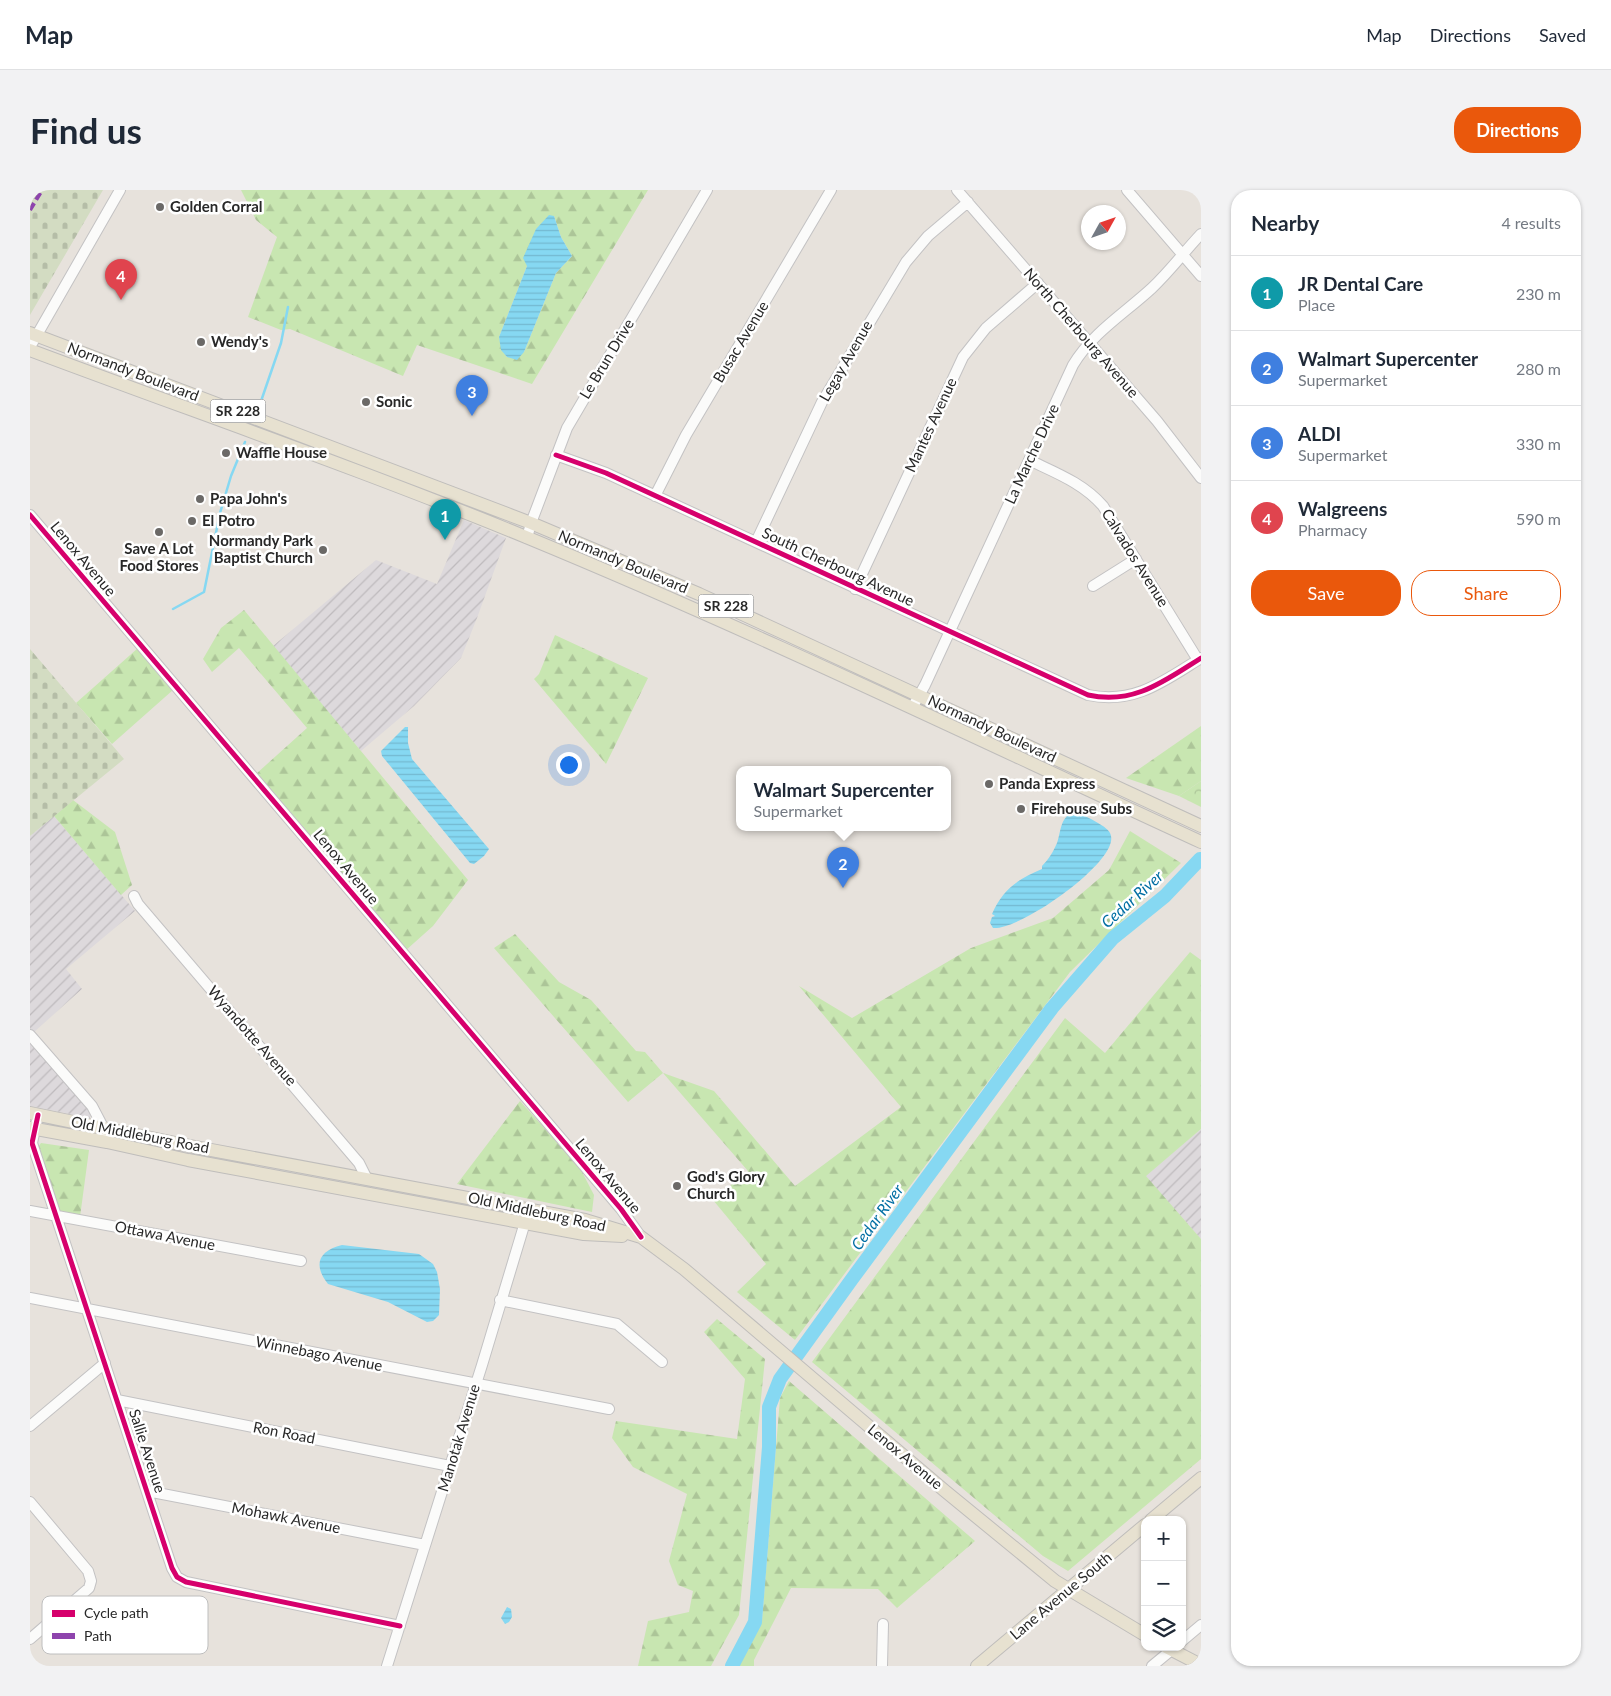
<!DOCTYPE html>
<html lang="en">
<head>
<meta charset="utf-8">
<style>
  :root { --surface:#fff; --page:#f2f2f3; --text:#1f2937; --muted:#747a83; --line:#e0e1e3; --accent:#ea580c }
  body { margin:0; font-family:Lato,sans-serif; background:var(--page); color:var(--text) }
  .controls { position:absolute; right:15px; bottom:15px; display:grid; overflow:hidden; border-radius:10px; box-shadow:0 1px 4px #0004 }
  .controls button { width:45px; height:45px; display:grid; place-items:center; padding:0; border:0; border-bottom:1px solid var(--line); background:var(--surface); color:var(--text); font:25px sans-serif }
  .compass { position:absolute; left:1051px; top:15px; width:45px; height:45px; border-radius:50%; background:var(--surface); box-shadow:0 1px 4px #0004; rotate:50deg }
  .you { position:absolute; left:538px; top:574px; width:18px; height:18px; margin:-12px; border:4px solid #fff; border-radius:50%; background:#1a73e8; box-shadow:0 0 0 8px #1a73e833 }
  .badge { display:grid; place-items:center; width:32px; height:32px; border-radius:50%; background:var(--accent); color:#fff; font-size:16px; font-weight:700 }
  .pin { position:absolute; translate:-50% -41px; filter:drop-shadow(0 1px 2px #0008) }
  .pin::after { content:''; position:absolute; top:26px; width:18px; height:15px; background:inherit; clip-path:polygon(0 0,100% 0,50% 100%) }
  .popup { position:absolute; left:706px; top:576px; width:215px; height:65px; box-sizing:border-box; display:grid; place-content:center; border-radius:10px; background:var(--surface); filter:drop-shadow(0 1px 4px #0005); font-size:16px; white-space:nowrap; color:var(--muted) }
  .popup b { font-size:19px; color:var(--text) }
  .popup::after { content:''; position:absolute; left:50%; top:100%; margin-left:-10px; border:10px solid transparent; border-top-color:var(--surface) }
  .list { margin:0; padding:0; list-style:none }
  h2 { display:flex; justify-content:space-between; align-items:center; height:65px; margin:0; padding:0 20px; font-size:21px }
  h2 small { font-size:16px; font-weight:400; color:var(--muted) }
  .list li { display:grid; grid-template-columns:32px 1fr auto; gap:15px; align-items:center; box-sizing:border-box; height:75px; padding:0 20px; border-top:1px solid var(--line) }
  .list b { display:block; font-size:19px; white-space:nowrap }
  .list p { margin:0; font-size:16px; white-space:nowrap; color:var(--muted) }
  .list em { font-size:16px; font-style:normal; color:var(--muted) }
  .actions { display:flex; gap:10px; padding:15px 20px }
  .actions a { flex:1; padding:11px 0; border:1px solid var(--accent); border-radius:20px; text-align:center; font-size:18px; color:var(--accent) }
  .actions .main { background:var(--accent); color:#fff }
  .icon { flex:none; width:28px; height:28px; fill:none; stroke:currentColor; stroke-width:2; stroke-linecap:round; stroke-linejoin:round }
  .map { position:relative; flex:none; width:1171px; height:1476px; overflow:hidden; border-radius:20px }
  header { display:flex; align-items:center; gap:30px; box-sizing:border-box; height:70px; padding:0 25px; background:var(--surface); border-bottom:1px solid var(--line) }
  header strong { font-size:24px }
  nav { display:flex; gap:28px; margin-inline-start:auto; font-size:18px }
  .intro { display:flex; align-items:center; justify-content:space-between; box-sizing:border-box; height:120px; padding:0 30px }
  h1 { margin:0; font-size:35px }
  .button { padding:12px 22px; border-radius:20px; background:var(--accent); color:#fff; font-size:18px; font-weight:700 }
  main { display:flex; gap:30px; padding:0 30px }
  aside { flex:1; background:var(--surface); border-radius:20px; box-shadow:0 1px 4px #0004 }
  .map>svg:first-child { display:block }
</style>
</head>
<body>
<header>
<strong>Map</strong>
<nav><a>Map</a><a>Directions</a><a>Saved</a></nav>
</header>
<div class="intro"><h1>Find us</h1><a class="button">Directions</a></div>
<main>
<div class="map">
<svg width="1171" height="1476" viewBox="0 0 1171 1476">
  <defs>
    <pattern id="industrial-furrows" width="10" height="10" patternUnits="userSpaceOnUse" patternTransform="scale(1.25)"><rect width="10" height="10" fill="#ddd9dc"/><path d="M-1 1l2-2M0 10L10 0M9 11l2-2" fill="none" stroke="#bebabd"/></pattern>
    <pattern id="forest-firs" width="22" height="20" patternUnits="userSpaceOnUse" patternTransform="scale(1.25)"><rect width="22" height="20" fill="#c8e6b1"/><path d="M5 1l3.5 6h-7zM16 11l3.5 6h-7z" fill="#acc598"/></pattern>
    <pattern id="cemetery-stones" width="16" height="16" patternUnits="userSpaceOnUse" patternTransform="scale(1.25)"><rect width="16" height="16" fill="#d3dcc2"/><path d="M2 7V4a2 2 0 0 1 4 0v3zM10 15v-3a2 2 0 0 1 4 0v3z" fill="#b5bda7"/></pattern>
    <pattern id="park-crowns" width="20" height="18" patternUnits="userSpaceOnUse" patternTransform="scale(1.25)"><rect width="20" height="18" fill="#c8e6b1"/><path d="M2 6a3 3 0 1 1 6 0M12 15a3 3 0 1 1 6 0" fill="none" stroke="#acc598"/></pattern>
    <pattern id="water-rules" width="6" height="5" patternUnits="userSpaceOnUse" patternTransform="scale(1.25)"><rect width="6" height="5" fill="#86d8f2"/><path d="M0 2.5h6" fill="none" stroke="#74b9d0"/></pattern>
  </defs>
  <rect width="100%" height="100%" fill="#e7e2dc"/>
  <path fill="url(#industrial-furrows)" d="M434,330L476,348L447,428L431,468L384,516L331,561L243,456L346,370L407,394Z
    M24,626L105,721L36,779L52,799L3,843L0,839V646Z
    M0,850L60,921V928L0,916Z
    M1171,939V1049L1115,986Z"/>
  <path fill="url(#forest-firs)" fill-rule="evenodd" d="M211,0H618L502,194L387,155L373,186L260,139L251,140L218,127L247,47L226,30ZM524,26L531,47L542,66L526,83L494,162L477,167L472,160L469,147L497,76Z
    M214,420L438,690L403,736L375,761L226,584L277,538L209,458L182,482L173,469L191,438Z
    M525,445L618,488L576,574L504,489L509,484Z
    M108,458L143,500L82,554L46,513Z
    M1171,536V591L1149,606L1096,588Z
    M43,610L85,642L102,695L91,705L24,626Z
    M1100,641L1151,673L1040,782L765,1150L707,1102L736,1074L683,1010L718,981L633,883L598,912L464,758L485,744L529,792L561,810L606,861L615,862L633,883L684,901L765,996L871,917L769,796L822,828L941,758L1023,728L1079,680Z
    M1160,762L1171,770V939L1116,986L1171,1049V1269L1038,1381L1013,1366L782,1172L1035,828L1075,863Z
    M490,911L550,978L564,1005L562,1022L427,994Z
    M11,953L59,960L50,1027L28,1021L8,957Z
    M687,1129L735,1169L709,1425L681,1476H608L618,1431L659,1422L663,1401L648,1395L639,1371L657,1304L603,1277L582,1248L586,1231L707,1249L715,1189L674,1142Z
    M759,1191L945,1351L867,1418L848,1399L761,1398L724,1470V1476H707L732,1431L750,1208Z"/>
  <path fill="url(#cemetery-stones)" d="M0,0H73L0,125Z
    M0,459L94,569L0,646Z"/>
  <path fill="url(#park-crowns)" d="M1171,591V617L1149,606Z"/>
  <path fill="url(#water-rules)" d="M519,25L524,26L531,47L542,66L526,83L494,162L487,170L477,167L471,160L469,147L497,76L493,68L506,39Z
    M375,537H378V553L382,569L459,659L454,666L444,674L440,673L352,566L351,561Z
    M1043,623C1052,624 1060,628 1068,633C1073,636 1080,640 1081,646C1087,673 989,741 963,738L960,733L962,727L965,726L962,724C973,699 988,689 1012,679V676C1019,669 1023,662 1027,653C1031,642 1030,627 1043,623Z
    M312,1055L389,1064L403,1074L407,1082L410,1099L409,1125L403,1131L397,1132L358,1112L298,1094C283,1075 288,1061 312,1055Z
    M477,1417L481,1419L482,1427L479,1432L475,1434L471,1428Z"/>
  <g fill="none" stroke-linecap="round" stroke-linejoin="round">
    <path stroke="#86d8f2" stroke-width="2.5" d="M229,217L251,153L258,117
      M143,419L174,402L190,323L201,286L215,252"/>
    <path stroke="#86d8f2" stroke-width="14" d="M702,1476L725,1432L739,1257V1217L750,1189L822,1089L1022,818L1083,748L1135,706L1170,669"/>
    <g stroke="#c3c2c3" stroke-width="12">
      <path id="minor" d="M927,0L1127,231L1171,288
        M1097,0L1171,86
        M0,157L90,0
        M526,265L576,283L1058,505C1104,515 1134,491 1171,468
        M999,270C1026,283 1053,293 1073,316L1168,470
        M625,306L656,245L801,0
        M0,325L591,1019L611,1047
        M497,348L501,333L537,238L677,0
        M726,352L792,212L876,72L898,46L938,12
        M1063,396L1106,369
        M825,399L933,167L956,138L1008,93
        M882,518L895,495L1043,175C1062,143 1095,123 1122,98C1140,81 1154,62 1171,44
        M104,706L108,714L329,973L337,989
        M0,845L62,916L73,937L77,952
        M8,925L2,953L142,1378L147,1387L156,1392L370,1436
        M0,1021L271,1071
        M0,1108L579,1219
        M470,1110L587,1134L632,1172
        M87,1210L420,1276
        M0,1236L75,1173
        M117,1301L395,1355
        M0,1312L58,1381L61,1391L59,1398L0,1449
        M1152,1451L1171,1435
        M357,1476L452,1175L499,1019
        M852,1476L853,1434
        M1122,1476L1145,1457"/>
    </g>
    <g stroke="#bfbdbb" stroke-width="14">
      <path id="major" d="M0,143L501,333L669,404L1171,636
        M0,160C165,222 333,280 496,347C724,441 947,549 1171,652
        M0,923L160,956L555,1030L611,1047L654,1079L915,1301L1025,1391L1115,1445
        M0,938L77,952L158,970L554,1044L592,1046
        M1121,1330L1171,1288
        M1136,1457L1171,1475
        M947,1476L1115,1335"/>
    </g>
    <use href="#minor" stroke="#fbfbfa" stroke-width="10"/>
    <use href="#major" stroke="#e7e1d0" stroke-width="12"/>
    <path stroke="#8e44ad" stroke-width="4" stroke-dasharray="8 4" stroke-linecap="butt" d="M0,20L12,0"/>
    <g stroke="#fff" stroke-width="8">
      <path id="cycleway" d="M526,265L576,283L1058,505C1104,515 1134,491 1171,468
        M0,325L591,1019L611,1047
        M8,925L2,953L142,1378L147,1387L156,1392L370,1436"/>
    </g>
    <use href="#cycleway" stroke="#d6006c" stroke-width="5"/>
  </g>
  <g fill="#6b6967" stroke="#fff" stroke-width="2">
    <circle cx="130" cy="17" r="5"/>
    <circle cx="171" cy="152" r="5"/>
    <circle cx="336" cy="212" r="5"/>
    <circle cx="196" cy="263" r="5"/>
    <circle cx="170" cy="309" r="5"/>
    <circle cx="162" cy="331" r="5"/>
    <circle cx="129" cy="342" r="5"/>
    <circle cx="293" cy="360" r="5"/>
    <circle cx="959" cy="594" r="5"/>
    <circle cx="991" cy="619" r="5"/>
    <circle cx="647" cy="996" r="5"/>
  </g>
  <g text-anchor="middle" stroke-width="5" stroke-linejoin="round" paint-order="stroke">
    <g fill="#fff" stroke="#686868" stroke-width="1">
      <rect x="180.5" y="209.5" width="55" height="23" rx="4"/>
      <rect x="668.5" y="404.5" width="55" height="23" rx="4"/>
    </g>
    <g font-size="14" font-weight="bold" fill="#282828">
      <text x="208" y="226">SR 228</text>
      <text x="696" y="421">SR 228</text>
    </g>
    <g font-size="15" font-weight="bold" fill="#282828" stroke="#fff" text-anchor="start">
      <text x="140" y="22">Golden Corral</text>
      <text x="181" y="157">Wendy's</text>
      <text x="346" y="217">Sonic</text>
      <text x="206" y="268">Waffle House</text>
      <text x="180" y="314">Papa John's</text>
      <text x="172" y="336">El Potro</text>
      <text x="283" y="356" text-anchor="end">Normandy Park<tspan x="283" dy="17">Baptist Church</tspan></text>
      <text x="129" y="364" text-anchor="middle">Save A Lot<tspan x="129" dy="17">Food Stores</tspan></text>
      <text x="969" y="599">Panda Express</text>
      <text x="1001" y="624">Firehouse Subs</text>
      <text x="657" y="992">God's Glory<tspan x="657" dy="17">Church</tspan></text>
    </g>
    <g font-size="15" fill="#282828" stroke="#fff">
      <text transform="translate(1051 143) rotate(49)" y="5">North Cherbourg Avenue</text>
      <text transform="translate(711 152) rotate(-59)" y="5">Busac Avenue</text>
      <text transform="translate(577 169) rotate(-59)" y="5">Le Brun Drive</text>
      <text transform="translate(816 171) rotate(-60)" y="5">Legay Avenue</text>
      <text transform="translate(103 182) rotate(21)" y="5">Normandy Boulevard</text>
      <text transform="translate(901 235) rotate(-65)" y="5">Mantes Avenue</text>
      <text transform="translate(1002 264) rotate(-65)" y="5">La Marche Drive</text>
      <text transform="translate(1105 368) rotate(58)" y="5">Calvados Avenue</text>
      <text transform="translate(53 369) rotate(50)" y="5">Lenox Avenue</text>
      <text transform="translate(593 372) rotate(23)" y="5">Normandy Boulevard</text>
      <text transform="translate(808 377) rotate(25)" y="5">South Cherbourg Avenue</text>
      <text transform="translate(962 539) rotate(25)" y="5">Normandy Boulevard</text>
      <text transform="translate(316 677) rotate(50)" y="5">Lenox Avenue</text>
      <text transform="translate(222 846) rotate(49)" y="5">Wyandotte Avenue</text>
      <text transform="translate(110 945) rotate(11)" y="5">Old Middleburg Road</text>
      <text transform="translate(578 986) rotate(50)" y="5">Lenox Avenue</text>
      <text transform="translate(507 1022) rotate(12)" y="5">Old Middleburg Road</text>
      <text transform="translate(135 1046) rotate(11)" y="5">Ottawa Avenue</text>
      <text transform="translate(289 1164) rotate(11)" y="5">Winnebago Avenue</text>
      <text transform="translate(254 1243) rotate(11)" y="5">Ron Road</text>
      <text transform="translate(429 1248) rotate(-73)" y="5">Manotak Avenue</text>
      <text transform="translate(117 1261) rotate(72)" y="5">Sallie Avenue</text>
      <text transform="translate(875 1267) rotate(40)" y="5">Lenox Avenue</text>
      <text transform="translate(256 1328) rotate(11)" y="5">Mohawk Avenue</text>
      <text transform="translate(1031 1406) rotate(-40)" y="5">Lane Avenue South</text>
    </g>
    <g font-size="16" font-style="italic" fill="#006ea3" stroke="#fff">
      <text transform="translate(1102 709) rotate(-42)" y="6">Cedar River</text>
      <text transform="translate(847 1027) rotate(-54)" y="6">Cedar River</text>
    </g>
  </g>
  <rect x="12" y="1406" width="166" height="58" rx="8" fill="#fff" stroke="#bebebe" stroke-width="1"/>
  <rect x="22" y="1420" width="23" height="7" fill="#d6006c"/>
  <rect x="22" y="1443" width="23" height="6" fill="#8e44ad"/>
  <g font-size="14" fill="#282828">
    <text x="54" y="1428">Cycle path</text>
    <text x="54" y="1451">Path</text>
  </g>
</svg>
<div class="controls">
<button>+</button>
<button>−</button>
<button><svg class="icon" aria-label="layers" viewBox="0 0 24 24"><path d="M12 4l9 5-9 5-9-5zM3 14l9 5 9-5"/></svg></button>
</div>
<svg class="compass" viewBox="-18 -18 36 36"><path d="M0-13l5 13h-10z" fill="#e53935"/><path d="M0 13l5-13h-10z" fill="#747a83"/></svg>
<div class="you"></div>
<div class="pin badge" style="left:415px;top:350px;background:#0f9aa8">1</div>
<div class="pin badge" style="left:813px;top:698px;background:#3f7fe0">2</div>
<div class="popup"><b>Walmart Supercenter</b>Supermarket</div>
<div class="pin badge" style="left:442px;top:226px;background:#3f7fe0">3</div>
<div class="pin badge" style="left:91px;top:110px;background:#e0444e">4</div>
</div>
<aside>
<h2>Nearby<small>4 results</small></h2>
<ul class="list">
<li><span class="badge" style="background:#0f9aa8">1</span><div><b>JR Dental Care</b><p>Place</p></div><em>230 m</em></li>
<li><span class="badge" style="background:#3f7fe0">2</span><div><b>Walmart Supercenter</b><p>Supermarket</p></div><em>280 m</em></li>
<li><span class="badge" style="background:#3f7fe0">3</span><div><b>ALDI</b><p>Supermarket</p></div><em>330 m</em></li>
<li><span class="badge" style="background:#e0444e">4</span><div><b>Walgreens</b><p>Pharmacy</p></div><em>590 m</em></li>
</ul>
<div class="actions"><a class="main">Save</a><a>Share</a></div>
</aside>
</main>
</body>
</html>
